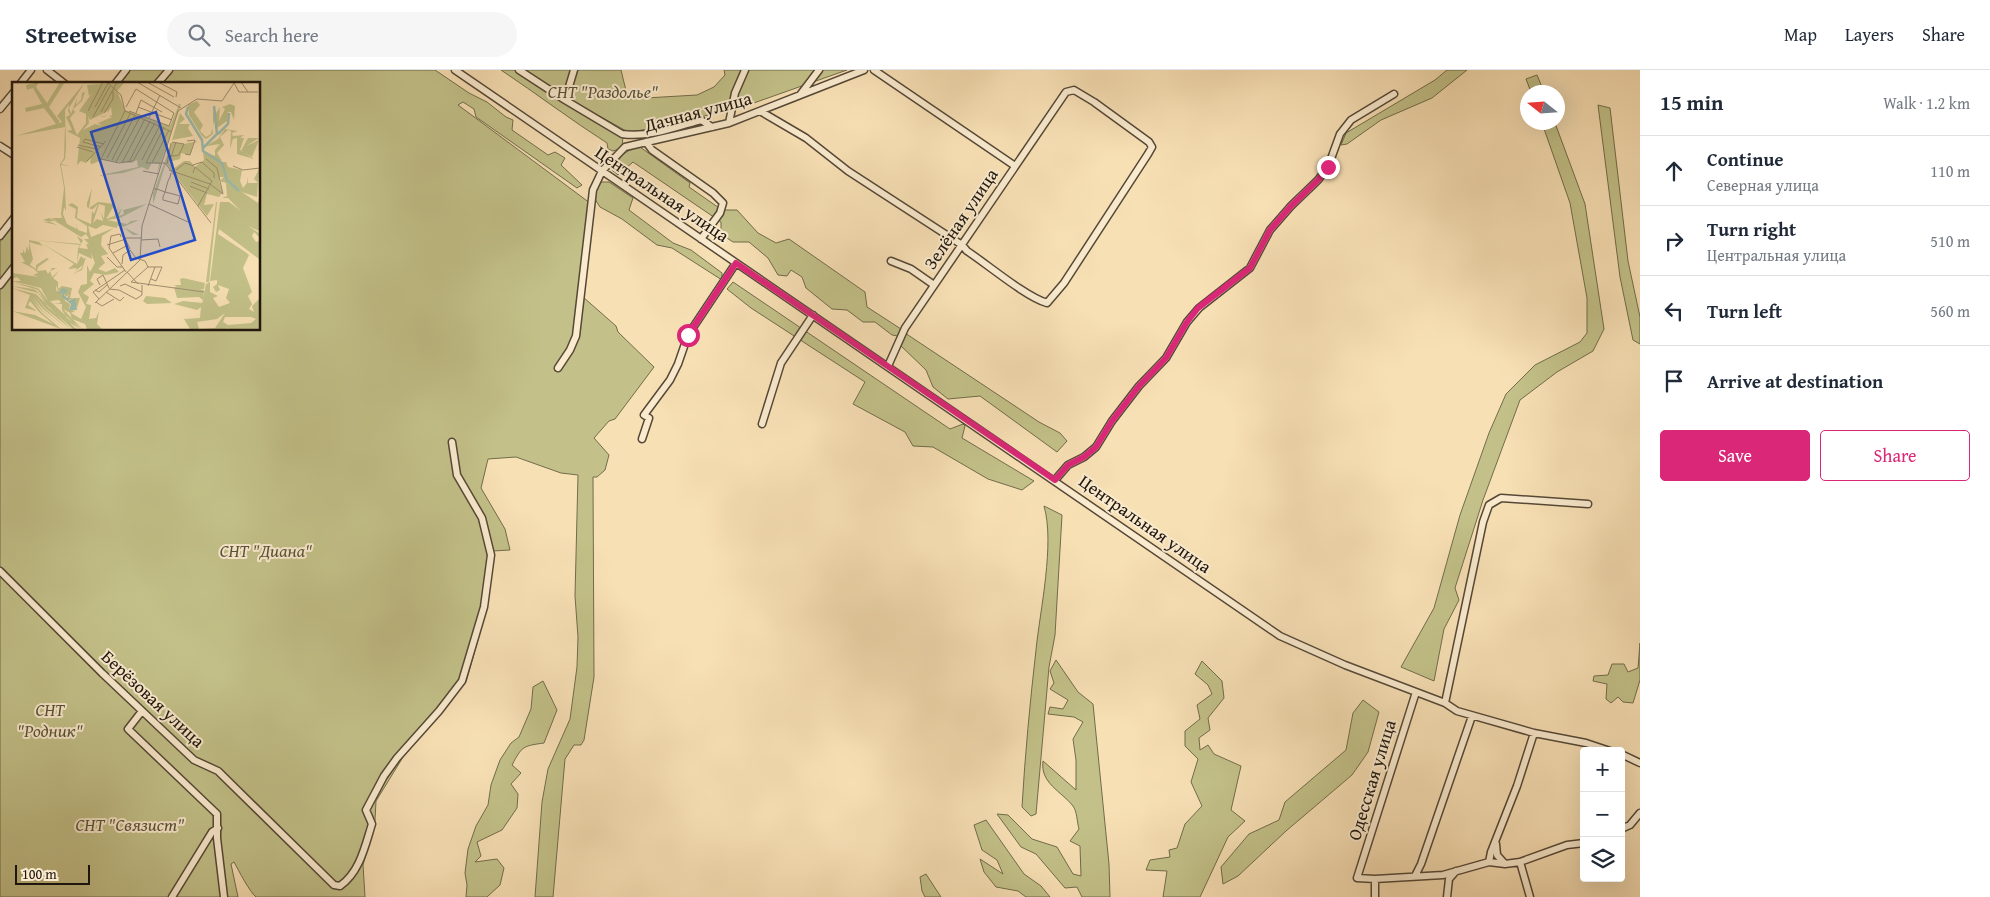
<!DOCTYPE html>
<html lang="en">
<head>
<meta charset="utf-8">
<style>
  :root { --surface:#fff; --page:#f6f6f7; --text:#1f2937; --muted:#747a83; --line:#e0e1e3; --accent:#db2777 }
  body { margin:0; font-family:"Gentium Book Plus",serif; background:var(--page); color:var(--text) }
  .controls { position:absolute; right:15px; bottom:15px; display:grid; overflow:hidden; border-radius:5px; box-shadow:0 5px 20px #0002 }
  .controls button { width:45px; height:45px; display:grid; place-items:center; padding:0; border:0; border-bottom:1px solid var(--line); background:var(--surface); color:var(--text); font:25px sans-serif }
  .compass { position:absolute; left:1520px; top:15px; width:45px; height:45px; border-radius:50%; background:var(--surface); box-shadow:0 5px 20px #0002; rotate:287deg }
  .scale { position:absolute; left:15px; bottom:12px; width:75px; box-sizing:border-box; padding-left:5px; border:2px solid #1f160d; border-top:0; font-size:14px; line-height:18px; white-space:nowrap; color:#1f160d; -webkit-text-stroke:4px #faebcf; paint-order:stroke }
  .stop { position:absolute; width:15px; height:15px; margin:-11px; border:4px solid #db2777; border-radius:50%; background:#fff }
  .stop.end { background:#db2777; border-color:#fff; box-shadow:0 1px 5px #0008 }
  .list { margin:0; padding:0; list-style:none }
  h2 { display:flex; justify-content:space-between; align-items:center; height:65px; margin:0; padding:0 20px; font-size:21px }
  h2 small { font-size:16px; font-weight:400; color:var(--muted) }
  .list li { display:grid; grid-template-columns:32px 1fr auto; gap:15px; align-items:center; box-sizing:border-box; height:70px; padding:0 20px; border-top:1px solid var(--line) }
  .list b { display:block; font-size:19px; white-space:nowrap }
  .list p { margin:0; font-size:16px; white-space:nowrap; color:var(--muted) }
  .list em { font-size:16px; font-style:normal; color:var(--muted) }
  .actions { display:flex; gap:10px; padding:15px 20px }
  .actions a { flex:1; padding:11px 0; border:1px solid var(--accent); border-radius:5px; text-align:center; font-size:18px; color:var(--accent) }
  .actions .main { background:var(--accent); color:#fff }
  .icon { flex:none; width:28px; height:28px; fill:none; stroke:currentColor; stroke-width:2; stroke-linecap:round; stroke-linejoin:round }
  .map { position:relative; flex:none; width:1640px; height:827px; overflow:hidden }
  header { display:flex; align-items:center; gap:30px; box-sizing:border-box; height:70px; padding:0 25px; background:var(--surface); border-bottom:1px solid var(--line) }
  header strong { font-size:24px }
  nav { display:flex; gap:28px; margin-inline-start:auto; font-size:18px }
  .search { width:350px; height:45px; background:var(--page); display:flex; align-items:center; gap:12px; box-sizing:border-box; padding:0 18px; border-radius:28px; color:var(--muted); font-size:19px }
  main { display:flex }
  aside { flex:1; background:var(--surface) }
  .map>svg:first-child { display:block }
</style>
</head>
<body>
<header>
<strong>Streetwise</strong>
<div class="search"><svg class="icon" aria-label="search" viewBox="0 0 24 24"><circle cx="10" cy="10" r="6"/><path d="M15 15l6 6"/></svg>Search here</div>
<nav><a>Map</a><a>Layers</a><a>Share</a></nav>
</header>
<main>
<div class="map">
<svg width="1640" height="827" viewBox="0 0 1640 827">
  <rect width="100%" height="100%" fill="#f8e0b5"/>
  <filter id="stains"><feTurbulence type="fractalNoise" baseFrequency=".004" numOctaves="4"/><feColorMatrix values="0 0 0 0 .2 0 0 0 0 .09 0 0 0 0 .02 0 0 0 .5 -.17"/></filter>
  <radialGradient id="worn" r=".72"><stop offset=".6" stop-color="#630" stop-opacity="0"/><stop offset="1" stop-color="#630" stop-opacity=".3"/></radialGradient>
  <path fill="#c3c189" stroke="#716c4b" d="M130,0H435L469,23L487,32L506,47L513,50L512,60L548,85L555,82L565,88L561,95L582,115L577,118L476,47L474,39L463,32L458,35L594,136L583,227L616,256L618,262L654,297L615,349L609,351L594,368L609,385L605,400L597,407H593L594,607L584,670L581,675H574L565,689L553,827H535L542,732L548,699L570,649L577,597L578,567L575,526L578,405L561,403L516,387L488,389L481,418L505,459L510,480L493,481L494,488L486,541L466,612L408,679L376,731L375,750L363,795L365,827H256C249,821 239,801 234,792L231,794L238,827H0V172L14,153V259H259V14H120Z
    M501,0H519L623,66L622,78L613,81L608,79L607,73C571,50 537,24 501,0Z
    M524,0H621L628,29L697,25L714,17L725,5L724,0H847L734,40L699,47L673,56L628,62L560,24Z
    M1447,0H1467L1432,28L1381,50L1347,74L1341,75L1346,63L1435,10Z
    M1537,5L1544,22H1531L1526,9Z
    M1598,35L1610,38L1628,191L1640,247V274L1633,270L1620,207Z
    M1542,53H1555L1585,134L1604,259L1593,281L1557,302L1520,330L1483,430L1455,518L1459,530L1444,559L1434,611L1401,597L1434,538L1460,445L1489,363L1506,324L1535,295L1580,272L1587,263V228L1570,133Z
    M640,77L690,113L689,117L722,140H737L758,163L776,173L789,169L865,222L867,237L901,259L898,266L892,265L875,252H863L847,240L832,239L806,218L802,207L791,200L787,206L778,205L768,188L749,172H733L721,164V152L633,92L618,105L612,100C621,86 623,81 640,77Z
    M601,112H609L633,128L629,140L673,173L691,180L722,203V210L672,178L657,175L622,149L600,137L593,126Z
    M733,212L950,359L963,354L965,356L962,368L1034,411L1022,420L988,409L933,377L913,376L905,362L853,334L865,312L751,238L727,219Z
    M905,263L1039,352L1060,363L1067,371L1057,382L980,326L948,329L933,317L926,300L900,275Z
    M1044,436L1062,445L1055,565L1049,597L1036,744L1031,746L1022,737C1025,685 1030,632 1036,580C1040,540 1055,474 1044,436Z
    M1640,573V610L1633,633L1623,632L1618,627L1611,633L1606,629L1607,614L1593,611L1594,606L1608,605L1612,594H1624L1628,602L1638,598Z
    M1056,590L1078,622L1093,634L1109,794L1110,827H1082L1077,817L1065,818L1036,784L1021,777L997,744L1008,745L1032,769L1057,777L1073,804L1081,806L1080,776L1070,771L1079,759C1077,752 1077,741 1073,736C1061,721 1040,713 1043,691L1076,720V690L1073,669L1083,652L1074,647L1048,644L1050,637L1063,639L1068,630L1050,619L1054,613L1050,601Z
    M1202,591L1222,611L1224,628L1208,648L1210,660L1199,668L1200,680L1208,675L1214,684L1241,696L1231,740L1245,751L1228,767L1200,827H1163L1167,801L1146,800L1150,790L1170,787L1169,780L1177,778L1185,754L1202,736L1191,712L1198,689L1185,676V661L1200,649L1197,635L1212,624L1208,615L1195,604Z
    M543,611L557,640L544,673C523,676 522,676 512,695L521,703L511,714L518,724L517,738L502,760L477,772L481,786L475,792L497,789L504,798L500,815L487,827H466L467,815L465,803L468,779L476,756L488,735L491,715L500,690L511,673L519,667L531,639L533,617Z
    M1363,630L1379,642L1368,682L1352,705L1286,761L1238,806L1223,814L1221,797L1249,764L1279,750L1285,732L1346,680L1353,643Z
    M986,750L1024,804L1041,816L1050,827H1026L1018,821L996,817L984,802L980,789L1003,804L997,790L982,780L974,755Z
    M926,804L939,824L941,827H925L922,821L920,807Z"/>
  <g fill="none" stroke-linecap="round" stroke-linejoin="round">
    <g stroke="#554837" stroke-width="9">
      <path id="minor" d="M47,0L65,14
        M455,0L1280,566L1345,595L1445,633L1457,641L1534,663L1586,673L1610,681
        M519,0L565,30L622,64C648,68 676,57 701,50L712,57
        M874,0L1015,96
        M20,14L31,0
        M115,14L126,0
        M157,14L169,0
        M800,25L819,0
        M565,30L574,0
        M0,39L14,22
        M760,41L806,68L848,101L962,175L967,181C987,194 1026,227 1047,233L1064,213L1148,84L1152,77L1149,72L1094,32L1074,20L1066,22L905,258L888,296
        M729,53L735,23L745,0
        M646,72L652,80L713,123L723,133L720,143L701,169
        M0,76L14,85
        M0,166L14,148
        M891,191L911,199L934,215
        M0,215L14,197
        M558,298L570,280L576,266L593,120L602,101L625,77L729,53L864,0
        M762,354L781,293L813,245
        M642,369L649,348L644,345L670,310L678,294L688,265L736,193
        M1055,410L1068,395L1084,387L1096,377L1112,351L1139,316L1166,288L1187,252L1199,238L1250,198L1270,160L1291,136L1318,110L1328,97L1340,64L1351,50L1394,24
        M0,501L102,603L194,690L218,701L334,815L340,816C360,802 365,776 372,754L366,740L384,706L397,688L439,641L462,611L484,537L491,485L482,448L457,405L452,372
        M1416,622L1357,808L1375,809L1443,805L1489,792L1505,794
        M1445,633L1483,452L1489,435L1501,428L1588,434
        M142,641L128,659L217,744V768L224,827
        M1621,684L1640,693
        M1621,759L1630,755L1640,743
        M1496,774L1497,785L1505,794L1520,792L1530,827
        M1489,792L1491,782L1517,716L1534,663
        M1520,792L1567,775L1584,773
        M1415,806L1421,794L1472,646
        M1375,809V827
        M172,827L212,762L218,758
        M1447,827L1449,809L1456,801"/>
    </g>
    <use href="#minor" stroke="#faebcf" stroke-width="6"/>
  </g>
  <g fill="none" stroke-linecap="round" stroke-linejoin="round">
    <path stroke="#db2777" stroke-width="6" d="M688,265L736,193L1055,410L1068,395L1084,387L1096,377L1112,351L1139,316L1166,288L1187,252L1198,238L1250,198L1270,160L1291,136L1318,110L1328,97"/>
  </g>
  <g text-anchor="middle" stroke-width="4" stroke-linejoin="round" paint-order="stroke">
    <g font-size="18" font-style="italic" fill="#585238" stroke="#faebcf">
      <text x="603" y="28">СНТ "Раздолье"</text>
      <text x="266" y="487">СНТ "Диана"</text>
      <text x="50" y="646">СНТ<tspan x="50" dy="21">"Родник"</tspan></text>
      <text x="130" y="761">СНТ "Связист"</text>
    </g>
    <g font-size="18" fill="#1f160d" stroke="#faebcf">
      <text transform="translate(698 42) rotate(-15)" y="6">Дачная улица</text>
      <text transform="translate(662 124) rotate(34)" y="6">Центральная улица</text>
      <text transform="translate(961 149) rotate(-56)" y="6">Зелёная улица</text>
      <text transform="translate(1145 454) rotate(35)" y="6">Центральная улица</text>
      <text transform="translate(153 629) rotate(43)" y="6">Берёзовая улица</text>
      <text transform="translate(1372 710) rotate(-73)" y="6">Одесская улица</text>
    </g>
  </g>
  <g transform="translate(12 12)">
    <rect width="248" height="248" fill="#f8e0b5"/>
    <path d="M27,0L24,5L35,21L48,0H53L37,25L48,40L45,42L50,40L45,34L73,0L57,26L59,32L65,16L64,23L69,18L70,11L73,10L70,19L61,27L63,30L58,36L65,53L74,41V32L67,29L80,11L77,14L75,3L113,0L105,9L113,28L158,44L167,23H164L169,22L145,92L147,82L140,81L136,88L130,85L111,91L85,94L126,85L125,78L119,81L90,78L80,82L78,81L79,76L74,81L69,79L65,83L68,56L55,49L60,48L54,35L58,33L56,29L57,22L53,28L54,65L53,77L49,82L58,84L49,83L53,106L54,129L52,125L51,132L55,142L65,147L64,141L66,148L75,151V144L63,136L64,127L56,123L60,121L66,125L65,136L79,142L80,129L82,132L86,122L81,127H79L75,125V121L80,106L77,126L86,120L103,122L94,137L102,134L108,124L103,135L110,126L107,134L112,132L111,128L135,122L108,136L95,138L115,142L119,139L127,138L111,145L127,153H121L110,144H105V146L91,143L84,147L76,144L79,155L102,146L90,154L89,163L96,172L89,174L93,181L86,187L94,190L103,186L107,190L94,193L82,191L78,199L82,202L71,211L77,215L74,222L79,223L77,237L84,236L87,229L85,242L90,247H75L73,242L60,237L58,231L51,227L70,247L55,236L50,228V222H41L49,221L47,218L38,219L68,247L58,241L64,247H61L36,225L26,211L0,204L21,207L25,209L34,220L26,208L0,200L22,205L27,207L36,219L29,206L0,199H9L5,195L0,197V191L27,195L21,193L26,191L22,187L9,180H13L8,171H11V167L13,172L15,164L17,170V158L27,160L31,164L17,160L21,177L18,183L24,187V183L35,176L37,177L26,185L25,189L34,188L36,192L40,186H45L38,189L40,195L48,188L41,196L46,200V207L50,204L60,206L58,216H68L65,226L62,216L55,219L57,213L53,215V208L46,209L44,203V209L51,210L53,219L58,222L57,227L63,229L59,231L69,237L74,225L66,210L69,203L75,202V183L78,190L83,181L79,171L80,177L67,171L65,181L66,166L68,163L22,158L69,162L65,154L71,158L67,166L76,167L74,162H77L72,157H77L74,152L69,155L43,139H37L45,143L31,140H37L31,138L37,136L46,140L39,136H50L49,132L52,106L48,82L52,76L53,45L4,54L44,42L32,26L14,30L13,26L30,22L21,6L15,8L14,3ZM99,25L100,33L97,34L100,35L86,41L90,44L83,42L71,48L77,41L76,34L78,38L96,29L94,34L87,35H93ZM87,122L93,124L92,137L89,130L91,139L85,137L81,141ZM185,19L188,23L182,30L191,43L188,49L194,55L199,52L200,46L201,52L194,57L190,54L177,33L176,23ZM218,22L223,24L222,38L219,30H216L215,39L205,46L204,33L201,43V30L203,33L208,25L207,39L213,27L210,25ZM168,31L173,37L167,42H178L176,46L181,54L160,58ZM213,47L226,49L220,51L221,54L232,53L228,56H232L228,68L242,77L225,72V56L221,57L218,67L219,49L216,48L208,55L212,63L205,71L210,79L204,77L210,80H214L216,85L230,88L228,99L231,106L235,101V95L236,101H246L242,97L247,87L245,115L230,110L246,121L247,118V149L236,144L247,151V155L242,150L240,154L244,160L247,159V177L207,147L206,152L247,179L233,170L237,173L231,186L240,210L236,214L240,222L237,227L242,230L240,224L247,217V247H216L214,245L215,247H178L172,237L188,236L189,225L185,228L162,222L171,219L190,221L189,224L191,218L187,215L165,216L162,205H165L162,203H169L168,197L171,196L193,201L192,207H188L192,208L191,216L194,202L198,200V210L206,214L201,216L207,225L218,221L214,216L217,207L206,203L208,208L204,210L201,205L205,202V198L198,199L208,120H217L228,128L216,116H210L215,114L214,101L208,99L212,95H208L207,100L211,110L207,115L195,112L192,123L202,122L195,134L154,81L141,122V112L160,60L172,62L186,59L181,62L178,73L169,71L168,77L157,80L161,87L172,79H178L183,85L192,78L191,69L203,74V68L208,62L194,64L206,57ZM213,231L203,246L187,247L185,240L205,237ZM219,235H239L244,237L239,241L216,243L211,240L213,235ZM236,56H247L234,64L247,58L240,75L229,69ZM205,120L197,200H194L204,120ZM31,162L65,182L69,174L72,177L74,175L70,188L61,192L69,187L71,183L63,189L65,186L56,187L62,182ZM0,206L24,212L59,247L34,227L21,211L33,227L56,247L31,227L20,214L30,228L52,247L29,228L19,216L29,230L49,247L0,229L23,233L41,242L28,231L18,219L16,223L25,229L13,226L18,213ZM134,214L153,216L160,221L135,222L131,219Z" fill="#c3c189" fill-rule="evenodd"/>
    <path d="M43,206L46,211L51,206L56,208L52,213L55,216L57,213L56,219L63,216L65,228H57L59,222L50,215L51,210L46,212Z" fill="#9dbdaf"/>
    <path fill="none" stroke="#9dbdaf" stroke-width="2.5" d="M176,25L174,32L190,58L191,69L210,81L215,98L227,109M206,52L216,42L217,31M191,66L205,52L202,24"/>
    <path fill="none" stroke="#a18f72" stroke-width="1" d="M95,0L109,13L113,29L160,50M125,0L169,26M135,0L162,15M146,0L165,10L164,15M229,0L236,10H246M222,1L227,10H236M83,25L96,1M114,25L124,7L162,31L157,44L117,29M126,25L160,38M76,29L91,0M113,29L89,77L107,81L121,79L143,41M89,30L105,0M92,31L101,17V9M124,31L129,18L150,30M81,35L98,4M137,36L148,13M152,45L134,81H153L199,141M73,57L71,60L89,65M73,57L92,62M66,63L84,67M65,65L81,70M173,72L178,73L183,58L175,59M155,75L167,73L172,62L160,60M159,75L164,60M95,76L118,32M194,77L205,86L211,112M100,78L123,33M130,78L148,43M75,79L94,59M104,80L128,35M117,80L138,39M110,81L133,37M140,81L157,48M155,82L159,61M181,83L190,80L202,91V96M221,84L231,88L248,86M157,88L198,102L211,112M164,88L173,81L182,84M131,89L147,92M181,91L183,85L200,99L186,124M179,100L197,107M178,104L195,111M142,107H145L153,110L161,112L168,114L166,122L151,118V115L153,110L156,99L158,95L159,91M137,122L176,140M109,155L108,152L99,154L97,166L114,190M129,158L146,157L148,165M95,163L114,157M118,167L113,156H129M118,168L124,176L133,179L136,185M101,171L116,163M95,175L105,185H111M110,182L111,173L118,168M136,185L119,200L192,210M136,185H150L144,199L139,197M115,190L126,202M88,203L85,197L91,193L97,206M108,204L113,202L130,210M136,204L143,185M97,207L107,208L124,217L130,213V203M83,208L87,210L95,203M94,210L108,219L112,215M87,217L81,210L113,188M84,220L90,224L102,217M83,221L128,178L130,144L166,29L185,17L210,19L222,1"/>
    <path fill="#1d4ed8" fill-opacity="0.15" stroke="#1d4ed8" stroke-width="2.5" d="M144,30L183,158L119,178L79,50Z"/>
    <rect width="248" height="248" fill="none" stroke="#1f160d" stroke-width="2.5"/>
  </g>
  <rect width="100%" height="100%" filter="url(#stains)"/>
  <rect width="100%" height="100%" fill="url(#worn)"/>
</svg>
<div class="controls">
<button>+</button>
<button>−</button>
<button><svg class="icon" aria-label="layers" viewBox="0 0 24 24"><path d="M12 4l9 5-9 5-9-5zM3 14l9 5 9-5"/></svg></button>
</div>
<svg class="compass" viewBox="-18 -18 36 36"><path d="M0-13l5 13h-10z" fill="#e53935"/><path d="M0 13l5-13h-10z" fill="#747a83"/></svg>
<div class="scale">100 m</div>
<div class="stop" style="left:688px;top:265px"></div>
<div class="stop end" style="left:1328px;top:97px"></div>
</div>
<aside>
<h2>15 min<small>Walk · 1.2 km</small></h2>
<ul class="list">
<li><svg class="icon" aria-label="ahead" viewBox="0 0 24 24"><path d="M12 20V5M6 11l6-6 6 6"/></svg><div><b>Continue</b><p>Северная улица</p></div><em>110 m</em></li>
<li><svg class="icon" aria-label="right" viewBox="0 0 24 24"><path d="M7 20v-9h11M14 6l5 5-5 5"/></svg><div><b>Turn right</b><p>Центральная улица</p></div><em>510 m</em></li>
<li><svg class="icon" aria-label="left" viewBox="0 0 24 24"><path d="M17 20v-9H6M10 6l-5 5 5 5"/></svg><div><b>Turn left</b></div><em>560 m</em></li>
<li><svg class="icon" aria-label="arrive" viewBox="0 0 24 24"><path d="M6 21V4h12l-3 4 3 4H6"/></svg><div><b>Arrive at destination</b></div></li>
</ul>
<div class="actions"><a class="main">Save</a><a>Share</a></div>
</aside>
</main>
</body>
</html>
